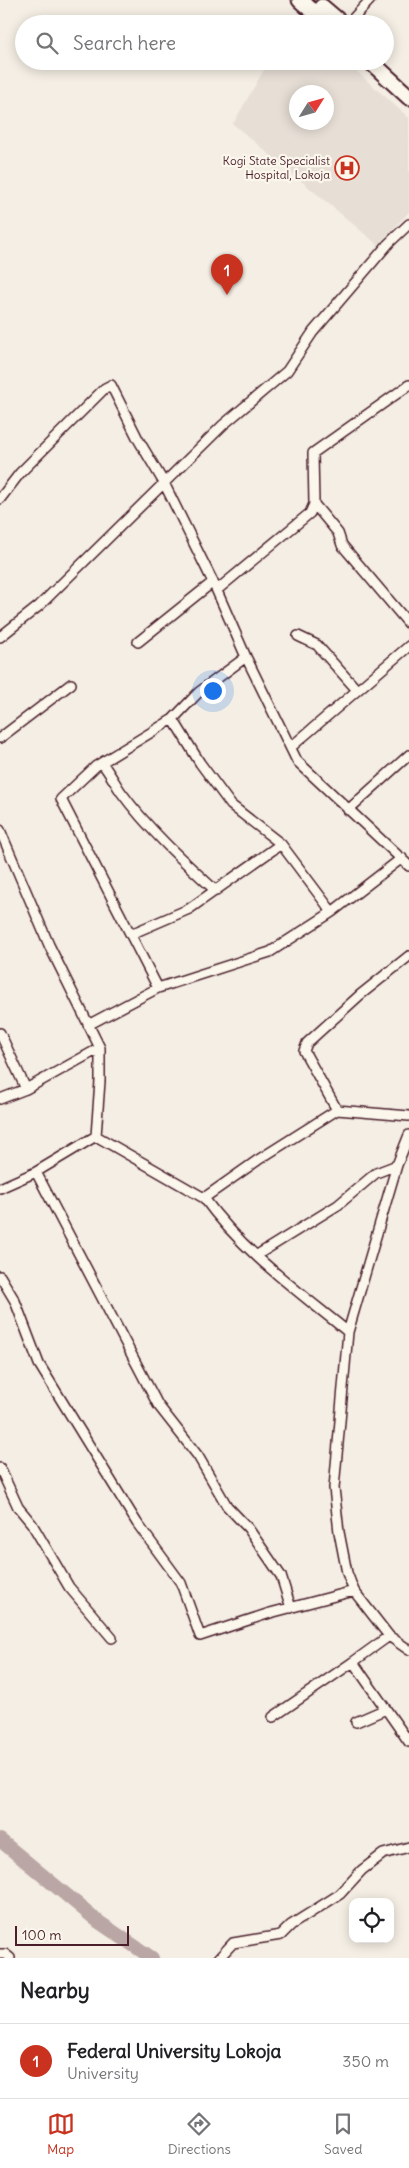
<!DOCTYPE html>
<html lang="en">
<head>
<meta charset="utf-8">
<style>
  :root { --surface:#fff; --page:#f6f6f6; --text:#202124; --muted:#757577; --line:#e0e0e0; --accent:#c8321e }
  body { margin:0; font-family:Delius,sans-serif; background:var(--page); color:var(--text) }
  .controls { position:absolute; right:15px; bottom:15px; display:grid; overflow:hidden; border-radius:10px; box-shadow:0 2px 12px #0003 }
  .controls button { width:45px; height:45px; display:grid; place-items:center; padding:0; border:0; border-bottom:1px solid var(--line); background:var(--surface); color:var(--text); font:25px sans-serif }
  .compass { position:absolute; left:289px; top:85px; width:45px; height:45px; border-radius:50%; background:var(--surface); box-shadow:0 2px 12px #0003; rotate:53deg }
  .scale { position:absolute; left:15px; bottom:12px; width:114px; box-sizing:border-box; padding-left:5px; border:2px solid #4a1f2b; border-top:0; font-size:14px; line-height:18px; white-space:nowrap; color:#4a1f2b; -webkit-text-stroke:4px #fbf7ec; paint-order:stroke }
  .you { position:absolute; left:212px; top:690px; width:18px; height:18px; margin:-12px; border:4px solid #fff; border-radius:50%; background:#1a73e8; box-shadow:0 0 0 8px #1a73e833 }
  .badge { display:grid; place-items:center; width:32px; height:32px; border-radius:50%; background:var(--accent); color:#fff; font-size:16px; font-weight:700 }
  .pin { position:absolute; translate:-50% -41px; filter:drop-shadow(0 1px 2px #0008) }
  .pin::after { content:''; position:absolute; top:26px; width:18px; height:15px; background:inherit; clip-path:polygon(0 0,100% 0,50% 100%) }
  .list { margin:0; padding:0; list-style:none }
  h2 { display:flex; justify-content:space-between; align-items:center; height:65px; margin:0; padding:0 20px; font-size:21px }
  h2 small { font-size:16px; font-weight:400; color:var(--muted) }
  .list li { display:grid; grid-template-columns:32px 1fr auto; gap:15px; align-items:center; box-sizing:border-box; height:75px; padding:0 20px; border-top:1px solid var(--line) }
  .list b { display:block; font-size:19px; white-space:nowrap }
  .list p { margin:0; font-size:16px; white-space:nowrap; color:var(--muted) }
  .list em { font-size:16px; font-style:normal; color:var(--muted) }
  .icon { flex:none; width:28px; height:28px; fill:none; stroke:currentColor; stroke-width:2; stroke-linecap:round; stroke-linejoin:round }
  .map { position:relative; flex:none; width:409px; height:1958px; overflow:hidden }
  .search { position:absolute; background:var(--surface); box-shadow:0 2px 12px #0003; left:15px; right:15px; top:15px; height:55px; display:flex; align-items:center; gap:12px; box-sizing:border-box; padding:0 18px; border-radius:28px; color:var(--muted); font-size:19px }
  .sheet { height:140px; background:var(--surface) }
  nav { display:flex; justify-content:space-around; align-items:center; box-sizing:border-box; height:70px; border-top:1px solid var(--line); background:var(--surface); font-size:14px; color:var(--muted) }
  nav a { display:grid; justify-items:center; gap:2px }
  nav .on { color:var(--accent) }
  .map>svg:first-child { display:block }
</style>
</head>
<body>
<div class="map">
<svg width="409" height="1958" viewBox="0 0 409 1958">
  <rect width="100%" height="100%" fill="#f4eee4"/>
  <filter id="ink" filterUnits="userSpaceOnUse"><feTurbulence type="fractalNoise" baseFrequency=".02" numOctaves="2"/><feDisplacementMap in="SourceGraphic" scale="10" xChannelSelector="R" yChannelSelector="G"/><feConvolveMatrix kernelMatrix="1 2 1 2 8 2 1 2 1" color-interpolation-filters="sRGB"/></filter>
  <g filter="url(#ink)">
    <path fill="#e7dfd6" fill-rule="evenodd" d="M269,61H345L409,118V212L378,245L233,124ZM326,92V122H296V92Z"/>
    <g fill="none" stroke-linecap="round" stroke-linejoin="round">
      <path stroke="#baa7a5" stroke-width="14" d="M0,1840L99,1922L152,1958"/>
      <g stroke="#4a1f2b" stroke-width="12">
        <path id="street" d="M348,24L370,0
          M0,499L20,473L105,388L111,385L138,439L164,483L213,582L246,657L297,761L409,866
          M314,504L338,533L342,545L409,624
          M217,590L310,513L314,504L313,453L409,385
          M298,636L317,645L357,690
          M0,637L39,606L223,425L287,371L313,332L389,243L409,224
          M138,642L213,582
          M173,719L200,763L231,805L281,844L332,912
          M0,738L71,684
          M291,747L409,646
          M102,763C109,772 115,783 121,792C148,829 182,860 216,891
          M348,810L409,755
          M0,830L49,945L100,1048V1081L96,1136
          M131,934L189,909L281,844
          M158,988L61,799L96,766L173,719L199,692L246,657
          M88,1025L158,988L270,952L332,912L402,858
          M0,1033L26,1089
          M0,1099L26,1089L100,1048
          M337,1110L304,1051L307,1043L360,995L409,956
          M409,1135L397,1165L348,1332L334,1488L339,1532L347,1573L354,1591L389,1636L409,1650
          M96,1136L204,1198C242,1251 298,1291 348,1332
          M36,1172L158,1405L198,1456L227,1506L248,1528L268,1557L281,1576L291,1608
          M0,1188L36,1172L96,1136
          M204,1198L258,1160L337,1110L409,1116
          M257,1255L338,1205L376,1173L397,1165
          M0,1276L15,1301L39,1364L137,1523L181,1583L200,1636L270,1613L354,1591
          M0,1468L18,1507L32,1524L69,1587L112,1638
          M389,1636L353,1662L409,1742
          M273,1717L353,1662
          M356,1722L386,1709
          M0,1954H5L10,1958
          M219,1958L233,1943L281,1935L291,1925L340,1894L362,1870L383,1854L409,1847"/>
      </g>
      <g stroke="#4a1f2b" stroke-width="19">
        <path id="highway" d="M300,0L327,24
          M322,7L342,24
          M370,61L409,97"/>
      </g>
      <use href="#street" stroke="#fbf7ec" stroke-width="9"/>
      <use href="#highway" stroke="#fbf7ec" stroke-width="15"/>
    </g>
  </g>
  <defs>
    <g id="hospital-ring" transform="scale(1.25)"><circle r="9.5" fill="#fbf7ec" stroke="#c8321e" stroke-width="1.5"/><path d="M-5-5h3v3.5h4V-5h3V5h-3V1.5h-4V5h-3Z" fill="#c8321e"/></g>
  </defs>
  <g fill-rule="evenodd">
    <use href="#hospital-ring" x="347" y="168"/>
  </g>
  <g text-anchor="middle" stroke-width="4.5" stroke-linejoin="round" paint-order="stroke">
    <g font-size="12" fill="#4a1f2b" stroke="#fbf7ec" text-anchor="end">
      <text x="330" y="165">Kogi State Specialist<tspan x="330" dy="14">Hospital, Lokoja</tspan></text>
    </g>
  </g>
</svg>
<div class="controls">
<button><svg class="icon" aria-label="locate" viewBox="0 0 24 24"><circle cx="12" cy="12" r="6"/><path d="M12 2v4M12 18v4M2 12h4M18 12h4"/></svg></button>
</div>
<svg class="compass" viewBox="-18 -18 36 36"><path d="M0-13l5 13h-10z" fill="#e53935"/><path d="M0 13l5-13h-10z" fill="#757577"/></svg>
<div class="scale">100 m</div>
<div class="you"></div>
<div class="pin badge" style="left:227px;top:295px">1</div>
<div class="search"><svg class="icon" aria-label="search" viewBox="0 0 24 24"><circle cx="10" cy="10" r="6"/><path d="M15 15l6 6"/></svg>Search here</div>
</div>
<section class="sheet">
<h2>Nearby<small></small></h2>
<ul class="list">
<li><span class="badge">1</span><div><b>Federal University Lokoja</b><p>University</p></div><em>350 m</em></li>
</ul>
</section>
<nav>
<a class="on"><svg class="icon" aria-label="map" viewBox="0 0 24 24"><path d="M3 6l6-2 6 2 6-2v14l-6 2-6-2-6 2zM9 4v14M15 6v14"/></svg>Map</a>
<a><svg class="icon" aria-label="directions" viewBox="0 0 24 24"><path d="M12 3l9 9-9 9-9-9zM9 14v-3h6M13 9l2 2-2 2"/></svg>Directions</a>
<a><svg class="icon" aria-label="saved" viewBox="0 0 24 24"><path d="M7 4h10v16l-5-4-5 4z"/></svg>Saved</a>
</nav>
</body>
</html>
